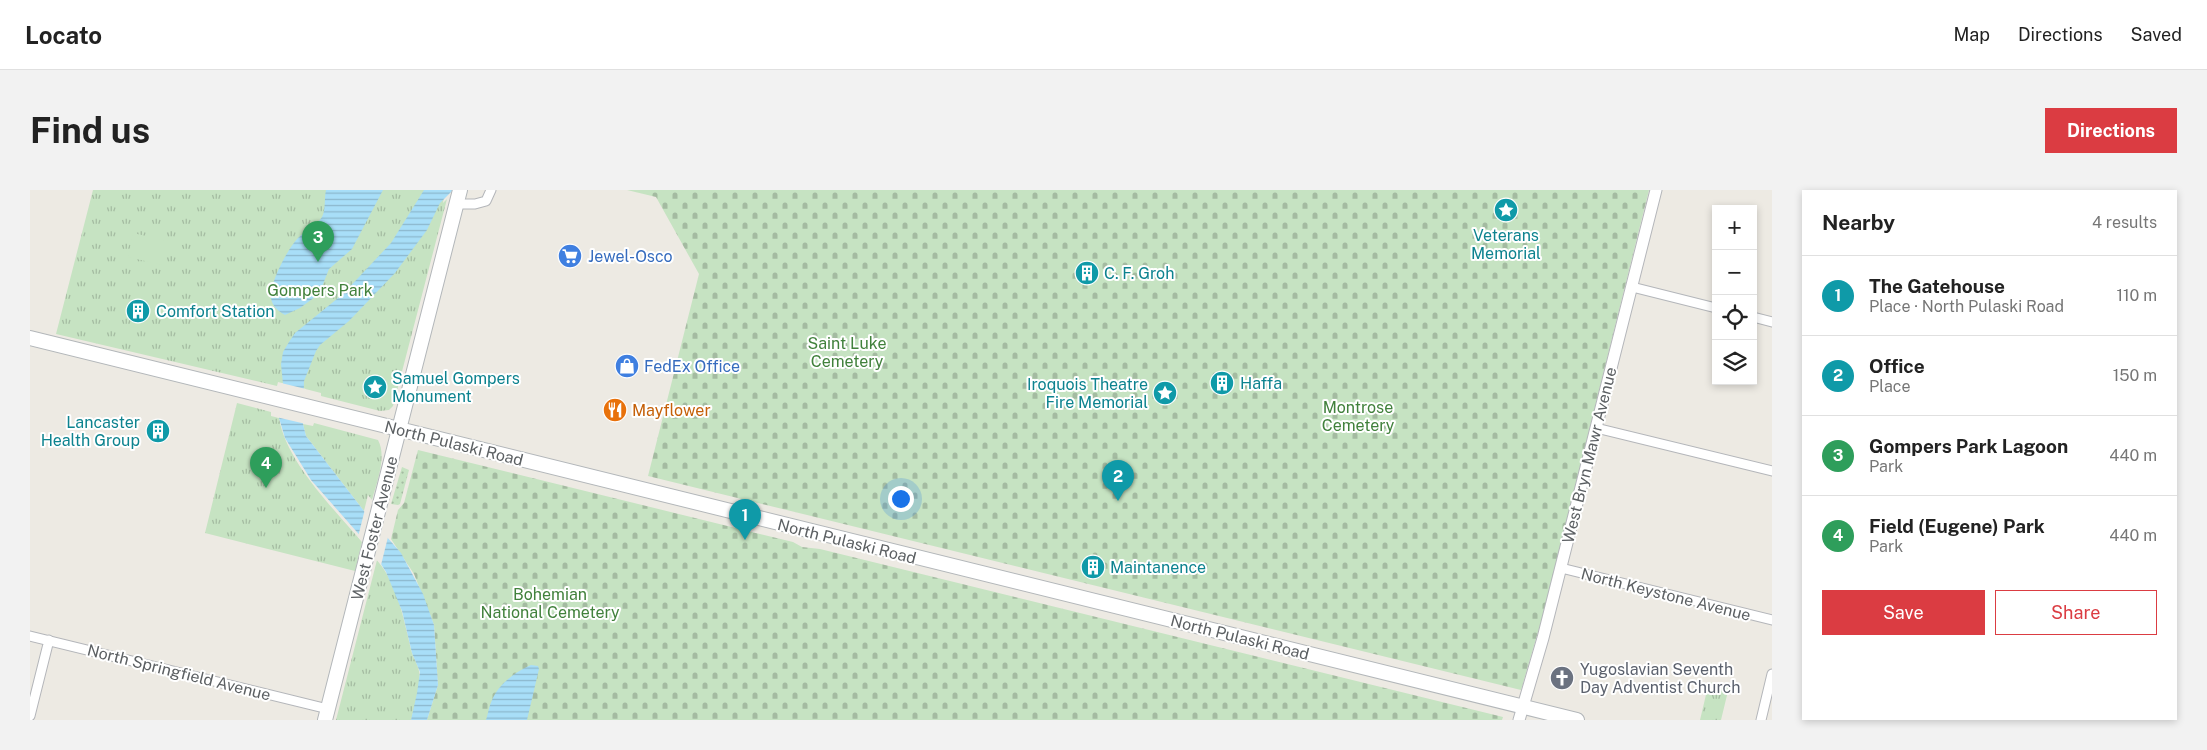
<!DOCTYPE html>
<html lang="en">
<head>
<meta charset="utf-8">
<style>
  :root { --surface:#fff; --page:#f2f2f2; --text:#222; --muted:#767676; --line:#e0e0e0; --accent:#db3c42 }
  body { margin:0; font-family:"Public Sans",sans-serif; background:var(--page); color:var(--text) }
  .controls { position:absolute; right:15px; top:15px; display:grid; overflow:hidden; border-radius:0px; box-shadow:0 2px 8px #0003 }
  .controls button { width:45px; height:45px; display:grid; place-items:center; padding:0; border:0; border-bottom:1px solid var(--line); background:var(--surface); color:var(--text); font:25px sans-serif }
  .you { position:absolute; left:870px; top:308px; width:18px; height:18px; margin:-12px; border:4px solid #fff; border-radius:50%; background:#1a73e8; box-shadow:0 0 0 8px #1a73e833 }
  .badge { display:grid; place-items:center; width:32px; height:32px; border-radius:50%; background:var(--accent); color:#fff; font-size:16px; font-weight:700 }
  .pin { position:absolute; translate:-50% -41px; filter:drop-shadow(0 1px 2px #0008) }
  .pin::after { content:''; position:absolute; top:26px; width:18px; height:15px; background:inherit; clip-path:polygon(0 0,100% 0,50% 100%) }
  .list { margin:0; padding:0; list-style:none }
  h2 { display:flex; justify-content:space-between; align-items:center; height:65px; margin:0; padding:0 20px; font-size:21px }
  h2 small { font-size:16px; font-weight:400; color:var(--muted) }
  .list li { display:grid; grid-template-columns:32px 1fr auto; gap:15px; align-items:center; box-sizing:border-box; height:80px; padding:0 20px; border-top:1px solid var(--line) }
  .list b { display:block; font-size:19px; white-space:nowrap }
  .list p { margin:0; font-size:16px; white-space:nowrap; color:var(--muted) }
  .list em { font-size:16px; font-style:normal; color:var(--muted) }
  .actions { display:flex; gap:10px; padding:15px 20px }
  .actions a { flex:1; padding:11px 0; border:1px solid var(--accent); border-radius:0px; text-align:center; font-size:18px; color:var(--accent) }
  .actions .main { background:var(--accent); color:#fff }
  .icon { flex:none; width:28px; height:28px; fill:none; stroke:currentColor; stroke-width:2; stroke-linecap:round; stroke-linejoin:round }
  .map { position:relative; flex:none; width:1742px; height:530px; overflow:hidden; border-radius:0px }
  header { display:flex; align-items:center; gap:30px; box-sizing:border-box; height:70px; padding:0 25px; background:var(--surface); border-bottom:1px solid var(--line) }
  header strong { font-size:24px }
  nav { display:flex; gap:28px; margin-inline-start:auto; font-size:18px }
  .intro { display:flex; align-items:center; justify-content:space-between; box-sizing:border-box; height:120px; padding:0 30px }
  h1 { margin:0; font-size:35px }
  .button { padding:12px 22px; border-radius:0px; background:var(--accent); color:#fff; font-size:18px; font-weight:700 }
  main { display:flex; gap:30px; padding:0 30px }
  aside { flex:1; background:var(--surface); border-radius:0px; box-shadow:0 2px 8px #0003 }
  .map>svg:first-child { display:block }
</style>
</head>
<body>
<header>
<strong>Locato</strong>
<nav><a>Map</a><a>Directions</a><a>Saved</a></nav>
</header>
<div class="intro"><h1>Find us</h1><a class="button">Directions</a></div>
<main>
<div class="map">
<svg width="1742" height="530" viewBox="0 0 1742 530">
  <defs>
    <pattern id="grass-dots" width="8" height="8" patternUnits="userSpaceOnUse" patternTransform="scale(1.25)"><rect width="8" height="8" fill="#c6e3c2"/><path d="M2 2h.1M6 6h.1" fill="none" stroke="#a4bba1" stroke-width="1.8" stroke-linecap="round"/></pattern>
    <pattern id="cemetery-stones" width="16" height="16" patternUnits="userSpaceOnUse" patternTransform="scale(1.25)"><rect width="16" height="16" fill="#c6e3c2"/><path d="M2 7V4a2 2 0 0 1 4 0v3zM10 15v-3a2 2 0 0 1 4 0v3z" fill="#a4bba1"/></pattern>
    <pattern id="park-tufts" width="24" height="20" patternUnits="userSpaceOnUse" patternTransform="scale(1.25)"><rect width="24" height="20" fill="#c6e3c2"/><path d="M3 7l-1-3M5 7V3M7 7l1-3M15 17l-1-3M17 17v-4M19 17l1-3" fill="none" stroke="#a4bba1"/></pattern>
    <pattern id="water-rules" width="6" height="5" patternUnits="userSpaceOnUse" patternTransform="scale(1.25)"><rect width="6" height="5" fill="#a8def8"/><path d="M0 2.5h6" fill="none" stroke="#8cb7cc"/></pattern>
  </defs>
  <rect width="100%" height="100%" fill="#edeae3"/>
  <path fill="url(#grass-dots)" d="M372,277L379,280L370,314L368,315L361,314Z"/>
  <path fill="url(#cemetery-stones)" d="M597,0H1619L1513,425L1491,500L618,286L669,84L626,7Z
    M388,260L763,352L772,357L790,359L1473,527L1472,530H397L408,495L404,435L384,384L361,349L368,320L374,313Z"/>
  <path fill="url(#park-tufts)" d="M63,0H415L413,13L417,9L363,216L359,220L350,221L291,206V203L248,192L247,196L26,144Z
    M207,213L241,222V226L249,228C256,272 305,320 332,352L325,381L175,343Z
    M284,233L348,250C357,266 347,292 342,310L338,305L334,321L276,246L273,234L283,236Z
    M347,370C369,397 373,428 382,463C384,469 388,475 389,481C392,494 385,514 382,527L381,530H306Z
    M1679,492L1699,497L1691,530H1670Z"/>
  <path fill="#c6e3c2" d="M103,43L138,51L132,75L98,67Z"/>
  <path fill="url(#water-rules)" d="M296,0H353L322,59L299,79L289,104L270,118L255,125C248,121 242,116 241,108C239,94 258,58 268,48C275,41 287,35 292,27C296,19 294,9 296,0Z
    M394,0H423L410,13L397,40L365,83L319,131L290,155L286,161L274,191L273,234L276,246L334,321L371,363L393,404L404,435L408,495L397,530H381L387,503L390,482L382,463L372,421L356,382L341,358L281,290L255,248L249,228L253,194L251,174L253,162L259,152L265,143L313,104L361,53Z
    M501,475L508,476L509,479L497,530H456C458,524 459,516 462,510C468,495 486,481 501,475Z"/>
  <path fill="#edeae3" d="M251,193L276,199V234L246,227L252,205Z
    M335,319L359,343L351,375L328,347Z"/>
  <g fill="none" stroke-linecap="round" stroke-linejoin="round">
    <g stroke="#b4b6ba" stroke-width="11">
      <path id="minor" d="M426,14H445L456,11L461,0
        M1602,97L1686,118
        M1723,127L1742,132
        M1566,238L1742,281
        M1531,378L1742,430
        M0,446L298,519
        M0,526L19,450
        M1731,530L1742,484"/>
    </g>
    <g stroke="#b4b6ba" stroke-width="13">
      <path id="tertiary" d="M1489,530L1513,448L1626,0"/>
    </g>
    <g stroke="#b3b7ba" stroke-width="16">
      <path id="secondary" d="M0,148L1547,530
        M295,530L430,0"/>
    </g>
    <use href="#minor" stroke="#fff" stroke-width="9"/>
    <use href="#tertiary" stroke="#fff" stroke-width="11"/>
    <use href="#secondary" stroke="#fff" stroke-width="14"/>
  </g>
  <defs>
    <g id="sight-disc" transform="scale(1.25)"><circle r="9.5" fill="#0f9aa8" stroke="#fff"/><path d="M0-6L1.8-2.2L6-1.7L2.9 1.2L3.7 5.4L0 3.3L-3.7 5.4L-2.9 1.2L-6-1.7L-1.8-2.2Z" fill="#fff"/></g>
    <g id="supermarket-disc" transform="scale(1.25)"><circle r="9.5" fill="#3f7fe0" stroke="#fff"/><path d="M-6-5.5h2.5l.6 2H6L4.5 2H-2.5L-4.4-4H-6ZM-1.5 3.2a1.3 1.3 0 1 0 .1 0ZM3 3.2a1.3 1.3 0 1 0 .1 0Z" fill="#fff"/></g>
    <g id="building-disc" transform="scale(1.25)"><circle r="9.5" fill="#0f9aa8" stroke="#fff"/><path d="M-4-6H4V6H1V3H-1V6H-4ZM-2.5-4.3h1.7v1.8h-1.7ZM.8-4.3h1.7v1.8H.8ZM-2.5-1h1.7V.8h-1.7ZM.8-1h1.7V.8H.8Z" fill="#fff"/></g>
    <g id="shop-disc" transform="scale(1.25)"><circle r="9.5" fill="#3f7fe0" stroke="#fff"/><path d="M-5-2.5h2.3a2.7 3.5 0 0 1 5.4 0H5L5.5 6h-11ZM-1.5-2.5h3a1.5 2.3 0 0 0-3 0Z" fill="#fff"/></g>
    <g id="restaurant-disc" transform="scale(1.25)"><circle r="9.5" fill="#e8710a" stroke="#fff"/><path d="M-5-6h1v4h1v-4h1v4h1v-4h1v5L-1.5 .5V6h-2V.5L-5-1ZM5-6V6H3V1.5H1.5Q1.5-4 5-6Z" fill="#fff"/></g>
    <g id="church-disc" transform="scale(1.25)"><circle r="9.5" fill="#6b7280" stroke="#fff"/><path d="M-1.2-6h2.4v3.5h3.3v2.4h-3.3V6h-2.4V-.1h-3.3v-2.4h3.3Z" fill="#fff"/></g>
  </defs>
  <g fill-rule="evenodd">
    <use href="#sight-disc" x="1476" y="20"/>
    <use href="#supermarket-disc" x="540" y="66"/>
    <use href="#building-disc" x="1057" y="83"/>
    <use href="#building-disc" x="108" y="121"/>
    <use href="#shop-disc" x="597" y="176"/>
    <use href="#building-disc" x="1192" y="193"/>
    <use href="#sight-disc" x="345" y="197"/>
    <use href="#sight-disc" x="1135" y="203"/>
    <use href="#restaurant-disc" x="585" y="220"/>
    <use href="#building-disc" x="128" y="241"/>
    <use href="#building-disc" x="1063" y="377"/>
    <use href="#church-disc" x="1532" y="488"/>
  </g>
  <g text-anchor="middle" stroke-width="4" stroke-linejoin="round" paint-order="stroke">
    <g font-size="16" fill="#0d838f" stroke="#fff" text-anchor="start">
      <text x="1476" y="51" text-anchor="middle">Veterans<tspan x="1476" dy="18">Memorial</tspan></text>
      <text x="1074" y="89">C. F. Groh</text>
      <text x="126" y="127">Comfort Station</text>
      <text x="362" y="194">Samuel Gompers<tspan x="362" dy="18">Monument</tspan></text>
      <text x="1210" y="199">Haffa</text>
      <text x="1118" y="200" text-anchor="end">Iroquois Theatre<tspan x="1118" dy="18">Fire Memorial</tspan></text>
      <text x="110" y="238" text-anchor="end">Lancaster<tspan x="110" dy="18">Health Group</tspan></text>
      <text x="1080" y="383">Maintanence</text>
    </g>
    <g font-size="16" fill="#366cbe" stroke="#fff" text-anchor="start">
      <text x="558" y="72">Jewel-Osco</text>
      <text x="614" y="182">FedEx Office</text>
    </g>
    <g font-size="16" fill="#41813c" stroke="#fff">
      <text x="290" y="106">Gompers Park</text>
      <text x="817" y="159">Saint Luke<tspan x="817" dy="18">Cemetery</tspan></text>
      <text x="1328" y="223">Montrose<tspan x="1328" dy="18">Cemetery</tspan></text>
      <text x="520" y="410">Bohemian<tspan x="520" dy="18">National Cemetery</tspan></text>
    </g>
    <g font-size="16" fill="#c56008" stroke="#fff" text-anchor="start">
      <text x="602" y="226">Mayflower</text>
    </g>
    <g font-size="16" fill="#5c6063" stroke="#fff">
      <text transform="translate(424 253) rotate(14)" y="6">North Pulaski Road</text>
      <text transform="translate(1559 265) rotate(-76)" y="6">West Bryn Mawr Avenue</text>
      <text transform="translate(344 338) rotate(-76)" y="6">West Foster Avenue</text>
      <text transform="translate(817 351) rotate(14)" y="6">North Pulaski Road</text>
      <text transform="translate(1636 404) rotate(14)" y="6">North Keystone Avenue</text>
      <text transform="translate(1210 447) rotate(14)" y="6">North Pulaski Road</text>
      <text transform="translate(149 482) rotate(14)" y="6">North Springfield Avenue</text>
    </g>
    <g font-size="16" fill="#5b616d" stroke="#fff" text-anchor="start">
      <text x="1550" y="485">Yugoslavian Seventh<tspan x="1550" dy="18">Day Adventist Church</tspan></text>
    </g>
  </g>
</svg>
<div class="controls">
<button>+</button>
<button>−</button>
<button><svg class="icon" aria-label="locate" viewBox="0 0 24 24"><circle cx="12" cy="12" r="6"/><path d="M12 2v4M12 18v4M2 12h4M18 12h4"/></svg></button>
<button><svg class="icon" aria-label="layers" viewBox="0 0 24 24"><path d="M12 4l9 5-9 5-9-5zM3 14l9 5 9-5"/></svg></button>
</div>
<div class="you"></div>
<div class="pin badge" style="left:715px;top:350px;background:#0f9aa8">1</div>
<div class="pin badge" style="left:1088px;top:311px;background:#0f9aa8">2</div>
<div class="pin badge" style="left:288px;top:72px;background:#2e9e5b">3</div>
<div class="pin badge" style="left:236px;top:298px;background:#2e9e5b">4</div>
</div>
<aside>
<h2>Nearby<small>4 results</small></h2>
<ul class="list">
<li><span class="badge" style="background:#0f9aa8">1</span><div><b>The Gatehouse</b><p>Place · North Pulaski Road</p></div><em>110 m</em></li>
<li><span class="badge" style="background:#0f9aa8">2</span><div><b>Office</b><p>Place</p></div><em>150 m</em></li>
<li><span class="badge" style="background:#2e9e5b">3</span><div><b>Gompers Park Lagoon</b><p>Park</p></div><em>440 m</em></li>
<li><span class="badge" style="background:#2e9e5b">4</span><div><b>Field (Eugene) Park</b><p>Park</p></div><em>440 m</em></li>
</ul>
<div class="actions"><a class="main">Save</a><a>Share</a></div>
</aside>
</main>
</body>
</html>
